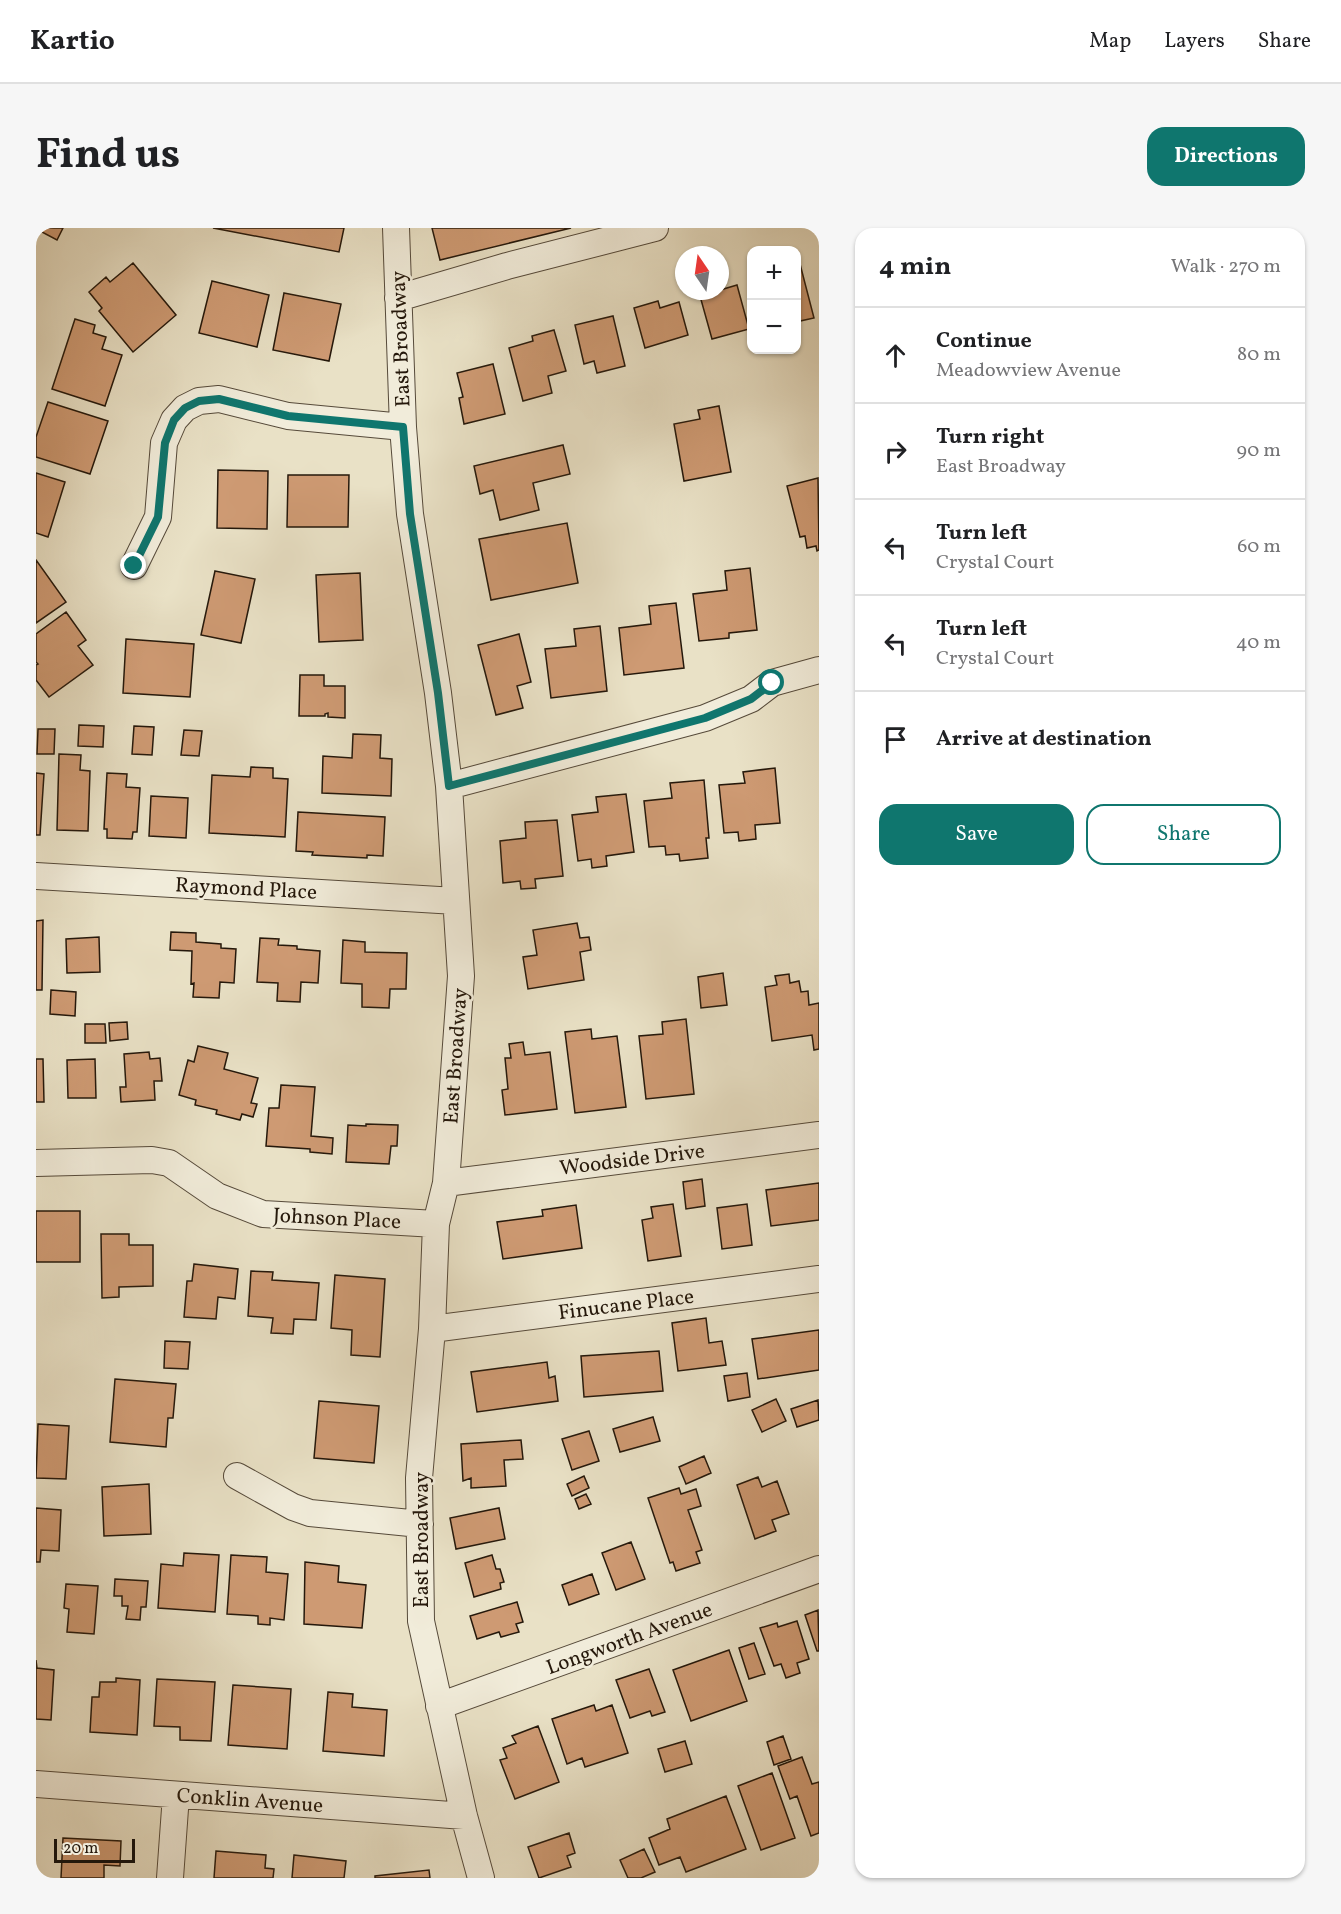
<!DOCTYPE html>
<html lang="en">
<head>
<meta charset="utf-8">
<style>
  :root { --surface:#fff; --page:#f6f6f6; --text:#202124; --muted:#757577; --line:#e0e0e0; --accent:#0f766e }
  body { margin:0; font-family:Vollkorn,serif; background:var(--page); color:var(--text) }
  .controls { position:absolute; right:18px; top:18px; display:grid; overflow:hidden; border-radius:12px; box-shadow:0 2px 4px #0004 }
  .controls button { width:54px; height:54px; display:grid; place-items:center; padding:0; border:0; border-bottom:2px solid var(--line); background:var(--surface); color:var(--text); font:30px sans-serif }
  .compass { position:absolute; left:639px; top:18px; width:54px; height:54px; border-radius:50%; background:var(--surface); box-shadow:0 2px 4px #0004; rotate:347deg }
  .scale { position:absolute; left:18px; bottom:15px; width:81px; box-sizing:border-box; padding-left:6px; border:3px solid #25180b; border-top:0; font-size:16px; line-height:21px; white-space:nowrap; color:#25180b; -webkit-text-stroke:4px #f1ecda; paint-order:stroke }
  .stop { position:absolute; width:18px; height:18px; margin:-14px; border:4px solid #0f766e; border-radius:50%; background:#fff }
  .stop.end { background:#0f766e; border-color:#fff; box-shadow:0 2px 6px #0008 }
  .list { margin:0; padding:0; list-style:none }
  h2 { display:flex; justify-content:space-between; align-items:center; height:78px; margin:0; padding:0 24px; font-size:26px }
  h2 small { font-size:20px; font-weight:400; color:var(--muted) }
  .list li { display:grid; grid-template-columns:39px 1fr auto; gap:18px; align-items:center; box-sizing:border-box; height:96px; padding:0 24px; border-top:2px solid var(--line) }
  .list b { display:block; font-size:22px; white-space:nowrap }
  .list p { margin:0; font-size:20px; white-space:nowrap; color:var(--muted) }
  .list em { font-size:20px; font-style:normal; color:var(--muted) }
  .actions { display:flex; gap:12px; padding:18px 24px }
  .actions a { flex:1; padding:14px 0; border:2px solid var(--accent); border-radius:18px; text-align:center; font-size:21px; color:var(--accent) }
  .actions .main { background:var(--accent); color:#fff }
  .icon { flex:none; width:33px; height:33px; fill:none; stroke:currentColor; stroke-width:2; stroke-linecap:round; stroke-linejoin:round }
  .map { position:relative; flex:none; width:783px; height:1650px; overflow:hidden; border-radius:18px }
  header { display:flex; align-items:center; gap:36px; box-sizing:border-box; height:84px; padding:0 30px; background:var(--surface); border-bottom:2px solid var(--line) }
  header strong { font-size:28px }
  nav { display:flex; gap:33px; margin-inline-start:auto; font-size:21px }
  .intro { display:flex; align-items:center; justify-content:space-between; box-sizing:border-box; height:144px; padding:0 36px }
  h1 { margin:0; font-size:42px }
  .button { padding:15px 27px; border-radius:18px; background:var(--accent); color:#fff; font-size:21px; font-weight:700 }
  main { display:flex; gap:36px; padding:0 36px }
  aside { flex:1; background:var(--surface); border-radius:18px; box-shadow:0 2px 4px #0004 }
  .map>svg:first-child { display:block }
</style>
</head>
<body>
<header>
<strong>Kartio</strong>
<nav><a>Map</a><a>Layers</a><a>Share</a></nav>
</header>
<div class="intro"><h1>Find us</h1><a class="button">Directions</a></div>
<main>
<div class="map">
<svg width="783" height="1650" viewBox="0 0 783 1650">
  <rect width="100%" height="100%" fill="#e9e1c6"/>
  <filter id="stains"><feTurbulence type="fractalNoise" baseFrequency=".00333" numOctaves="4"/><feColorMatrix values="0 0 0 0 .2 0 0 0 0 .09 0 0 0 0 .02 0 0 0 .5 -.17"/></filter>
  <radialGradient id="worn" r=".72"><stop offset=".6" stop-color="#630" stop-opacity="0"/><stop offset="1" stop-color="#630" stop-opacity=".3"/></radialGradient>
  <path fill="#ce9a73" stroke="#25180b" stroke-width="1.5" d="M6,0H27L21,12L4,3Z
    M177,0H308L303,24Z
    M396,0H535L404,32Z
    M97,35L140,87L97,124L63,83L66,80L53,64L70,49L74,54Z
    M764,36L778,90L764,93L760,80V37Z
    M176,53L233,67L221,119L163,105Z
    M701,57L713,101L676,111L664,68Z
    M248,65L305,76L293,133L237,122Z
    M622,73L624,80L643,74L652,107L609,120L598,80Z
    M577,88L589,138L561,145L558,133L548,136L539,97Z
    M39,91L59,97L57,105L70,109L66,121L86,127L69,178L16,161Z
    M518,102L530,143L512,148L516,165L487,173L473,120L497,113L496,108Z
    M457,136L469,186L428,196L423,170L427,169L421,145Z
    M12,174L72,193L54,246L0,229V209Z
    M683,178L695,244L648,253L638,196L664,191L662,182Z
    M527,217L534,246L497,255L503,282L464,292L457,262L444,266L438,238Z
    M182,242L232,243L231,301L181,300Z
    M0,245L29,254L12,309L0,305Z
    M252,247H313L312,299H251Z
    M782,250L783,322L781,323L780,318L771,320L769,308L764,309L751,258Z
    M531,295L542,355L455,372L443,311Z
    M0,332L30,374L0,395Z
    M714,340L721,402L693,405V410L663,413L657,366L691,362L689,343Z
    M179,343L219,351L205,415L165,407Z
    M324,345L327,412L283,414L280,347Z
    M640,375L648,440L588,447L583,400L615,396L613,378Z
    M30,384L50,412L42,418L57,437L13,469L0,452V437L2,436L0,434V406Z
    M564,398L571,463L515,470L509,421L540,418L538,401Z
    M483,406L495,454L481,458L487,480L460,487L442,417Z
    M90,411L158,416L154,469L87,465Z
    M264,447H288V458H309V490L292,489V485L289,486V488H263Z
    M43,497L68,498L67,519L42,518Z
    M98,498L118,499L116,527L96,526Z
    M2,501H19L18,526H1Z
    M148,502L166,503L163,528L145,527Z
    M317,506L345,507L344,530L356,531L355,568L286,565L287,528L316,530Z
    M23,526L45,527L44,542L54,543L52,603L21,602Z
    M215,539L237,540V550L252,551L249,609L173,605L176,547L214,549Z
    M739,540L744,595L719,597L720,611L703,613L702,604L688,605L683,557L709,555L707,544Z
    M0,545L8,546L4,607H0Z
    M71,545L91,546L90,559L104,560L101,604H97L96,611L71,610V601H68Z
    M668,552L673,610H670L672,630L644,633L643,626L630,627L629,618L613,619L608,573L636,570L634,555Z
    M590,566L598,624L570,628L571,638L556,640L555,631L542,633L536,587L562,584L560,569Z
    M115,568L152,570L150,610L113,608Z
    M262,584L349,589L347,628L331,627V630L276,627L277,624L260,623Z
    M521,592L527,648L499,651L500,660L485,661L484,653L467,655L464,613L490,610L489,594Z
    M7,692L6,762H0V693Z
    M541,695L544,710L553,709L555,722L544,724L548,752L492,761L487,729L501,727L497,702Z
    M135,704L160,705V714L185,716V720L200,721L198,755L184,754L183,770L157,769L158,755L155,756L156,723L134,722Z
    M63,709L64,744L31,745L30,711Z
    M224,710L243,711L242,717L261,718V721L284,723L282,755L265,754L264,774L241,773L242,755L221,754Z
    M307,712L329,714V724L371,725L370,761H354L353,780L326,779V756L305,755Z
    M687,745L691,777L665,780L662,749Z
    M753,746L754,755L763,753L765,764L772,763L773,777L783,775V821L778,822L776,807L736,813L729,759L741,757L739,748Z
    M15,762L40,764L39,788L14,786Z
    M650,791L658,866L610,871L603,808L627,806L626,794Z
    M91,794L92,811L74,813L73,795Z
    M49,796H69L70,815H49Z
    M555,801L556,811L581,808L590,879L539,885L529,804Z
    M487,814L489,827L514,824L521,881L469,887L466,862L472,861L469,830H475L473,816Z
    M162,818L192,825L188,841L222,850L215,875L221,876L217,889L206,886L204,892L180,886L181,882L159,877L160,872L143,867L152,832L158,834Z
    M113,824L114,831L124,830L126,853H118L119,872L85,874L84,859H90L88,826Z
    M0,831H7L8,874H0Z
    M59,831L60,870H32L31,832Z
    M245,857L279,859L275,908L297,910L296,926L274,924V921L230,918L233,880H243Z
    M330,896L362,897L361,918H355L353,936L310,934L312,897L330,898Z
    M666,951L669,978L650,981L647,954Z
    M783,955V992L735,998L730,962Z
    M637,976L645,1028L612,1033L606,992L617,990L615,979Z
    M711,976L716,1017L686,1021L681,980Z
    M540,977L546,1020L467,1031L461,994L507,988L506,982Z
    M0,983H44V1034H0Z
    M65,1006H93V1017H117V1058L83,1059V1069L66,1070Z
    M158,1036L202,1041L199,1071L182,1069L180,1091L148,1089L151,1053H156Z
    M215,1043L237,1044L236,1052L283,1055L280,1092L258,1091L257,1106L235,1105L237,1090L212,1088Z
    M299,1047L349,1051L344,1129L315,1127L316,1102L295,1100Z
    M670,1090L673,1115L686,1113L690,1137L642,1143L636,1095Z
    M783,1102V1142L722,1151L716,1111Z
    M129,1113L154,1114L152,1141L128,1140Z
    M623,1123L627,1163L548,1169L545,1128Z
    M511,1134L513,1150L519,1148L522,1173L441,1184L435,1144Z
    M711,1145L714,1169L692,1173L688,1148Z
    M79,1151L140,1156L137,1190H132L130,1219L74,1214Z
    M740,1171L750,1193L726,1204L716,1182Z
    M782,1172L783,1192L761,1199L755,1181Z
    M283,1173L343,1178L338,1235L278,1230Z
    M617,1189L624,1213L584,1224L577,1201Z
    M2,1196L33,1198L30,1251L0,1250Z
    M553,1203L563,1233L536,1242L526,1211Z
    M485,1212L487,1231L468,1232L470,1258L435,1260V1250L427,1253L425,1216Z
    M668,1228L675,1245L650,1256L643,1239Z
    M548,1248L553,1260L536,1268L531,1256Z
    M722,1249L726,1259L741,1253L753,1286L736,1292L740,1303L719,1311L701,1257Z
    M113,1256L115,1306L68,1308L66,1259Z
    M643,1260L645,1266L660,1261L665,1278L652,1282L666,1322L660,1324L664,1335L640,1343L637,1334L634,1335L612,1270Z
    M550,1266L555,1276L543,1281L539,1271Z
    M0,1280L25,1282L23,1323L5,1322L4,1334H0Z
    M463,1280L469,1311L420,1321L414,1290Z
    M595,1314L609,1351L580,1362L566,1325Z
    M148,1325L183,1327L179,1384L122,1380L125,1336L147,1338Z
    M195,1327L231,1329L230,1344L252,1346L248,1392L234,1390V1397L222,1396V1388L191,1386Z
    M456,1327L460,1341H464L468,1354L464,1355L465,1361L438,1369L429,1335Z
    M269,1334L303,1338L302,1354L330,1357L326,1400L268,1396Z
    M556,1346L563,1366L533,1377L526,1357Z
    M79,1351L112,1353L110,1379H105L104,1392L90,1391L92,1378H86V1368H78Z
    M30,1356L62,1358L58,1406L31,1404L33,1381L28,1380Z
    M481,1374L487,1394L480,1396L483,1404L465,1409L463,1404L441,1411L434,1388Z
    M782,1382L783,1423H781L769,1387Z
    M761,1393L773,1431L761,1435L764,1445L750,1450L745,1436L738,1438L724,1400L741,1395L742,1399Z
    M718,1415L729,1446L713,1451L703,1420Z
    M693,1422L711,1473L655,1493L637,1442Z
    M0,1432L1,1440L18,1442L15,1492L0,1491Z
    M613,1441L629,1484L616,1488L614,1483L594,1490L580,1452Z
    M80,1450L104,1452L101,1507L54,1504L56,1469H63L64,1454H80Z
    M121,1451L179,1454L175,1513L144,1512V1499L118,1498Z
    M197,1457L255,1461L251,1521L192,1517Z
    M292,1464L317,1466L316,1479L351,1482L348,1528L287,1523Z
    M558,1477L560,1483L576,1477L592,1525L549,1539L546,1530L531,1536L516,1491Z
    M502,1498L523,1554L479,1571L464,1532L471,1530L467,1520L480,1515L476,1508Z
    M747,1508L755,1531L738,1537L731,1514Z
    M649,1513L656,1536L629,1544L622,1521Z
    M766,1529L776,1556L783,1554V1605L775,1608L761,1568L754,1571L742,1538Z
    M736,1545L759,1610L725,1622L702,1558Z
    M690,1568L710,1621L650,1644L644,1629L623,1637L613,1610L634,1601L631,1591Z
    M533,1605L539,1625L531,1628L535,1639L503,1650L492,1619Z
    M27,1610L85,1613L84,1638L68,1637V1650H25Z
    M608,1621L619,1644L605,1650H592L584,1632Z
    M180,1623L230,1627L229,1640L238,1641L237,1650H178Z
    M258,1627L310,1633L308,1650H256Z
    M393,1642L394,1650H339V1648Z"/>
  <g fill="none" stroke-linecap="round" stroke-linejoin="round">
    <g stroke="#564a3a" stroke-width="28">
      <path id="street" d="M360,0L367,199L374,286L402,465L413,558L425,748L410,955L400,996L396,1101L383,1250L385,1393L428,1588L445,1650
        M362,70L471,38L619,0
        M98,338L122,289L128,215L138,192L149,180L163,173L183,171L252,188L367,199
        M413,558L669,490L715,471L736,455L783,442
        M0,648L420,673
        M0,935L116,932L133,935L181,968L227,986L400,996
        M410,955L783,907
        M396,1101L783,1051
        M201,1248L257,1279L274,1285L384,1296
        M403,1478L783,1341
        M0,1556L428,1588
        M134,1650L140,1567"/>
    </g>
    <use href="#street" stroke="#f1ecda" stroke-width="26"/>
  </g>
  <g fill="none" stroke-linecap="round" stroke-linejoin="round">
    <path stroke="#0f766e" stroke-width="8" d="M98,338L122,289L129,215L138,192L149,180L163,173L183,171L252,188L367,199L374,286L402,465L413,558L669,490L715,471L736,455"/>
  </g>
  <g text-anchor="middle" stroke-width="5" stroke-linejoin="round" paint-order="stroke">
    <g font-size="21" fill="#25180b" stroke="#f1ecda">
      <text transform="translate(364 111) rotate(-92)" y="7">East Broadway</text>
      <text transform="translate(210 660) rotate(3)" y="7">Raymond Place</text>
      <text transform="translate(419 828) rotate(-86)" y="7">East Broadway</text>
      <text transform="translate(596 931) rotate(-7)" y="7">Woodside Drive</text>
      <text transform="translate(301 990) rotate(3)" y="7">Johnson Place</text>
      <text transform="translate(590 1076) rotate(-7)" y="7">Finucane Place</text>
      <text transform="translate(385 1312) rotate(-90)" y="7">East Broadway</text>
      <text transform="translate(593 1410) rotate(-20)" y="7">Longworth Avenue</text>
      <text transform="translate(214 1572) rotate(4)" y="7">Conklin Avenue</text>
    </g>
  </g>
  <rect width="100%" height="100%" filter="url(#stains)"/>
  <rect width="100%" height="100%" fill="url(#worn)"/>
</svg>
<div class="controls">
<button>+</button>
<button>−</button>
</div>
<svg class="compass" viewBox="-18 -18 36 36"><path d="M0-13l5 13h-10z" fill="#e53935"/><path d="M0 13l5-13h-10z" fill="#757577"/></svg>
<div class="scale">20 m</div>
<div class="stop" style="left:736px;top:455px"></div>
<div class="stop end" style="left:98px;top:338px"></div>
</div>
<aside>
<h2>4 min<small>Walk · 270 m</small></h2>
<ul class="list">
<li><svg class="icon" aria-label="ahead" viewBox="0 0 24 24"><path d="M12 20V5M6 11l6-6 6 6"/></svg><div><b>Continue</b><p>Meadowview Avenue</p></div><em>80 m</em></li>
<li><svg class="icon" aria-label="right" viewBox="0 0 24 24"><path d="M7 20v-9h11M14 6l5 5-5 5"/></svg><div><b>Turn right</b><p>East Broadway</p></div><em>90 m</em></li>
<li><svg class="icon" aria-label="left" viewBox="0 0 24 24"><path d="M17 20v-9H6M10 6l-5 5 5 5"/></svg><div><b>Turn left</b><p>Crystal Court</p></div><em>60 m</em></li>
<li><svg class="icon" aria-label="left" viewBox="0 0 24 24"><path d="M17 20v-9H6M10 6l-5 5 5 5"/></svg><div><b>Turn left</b><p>Crystal Court</p></div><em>40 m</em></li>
<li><svg class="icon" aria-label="arrive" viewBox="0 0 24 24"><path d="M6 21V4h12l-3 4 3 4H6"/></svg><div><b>Arrive at destination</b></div></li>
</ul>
<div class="actions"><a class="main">Save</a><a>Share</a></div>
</aside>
</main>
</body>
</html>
